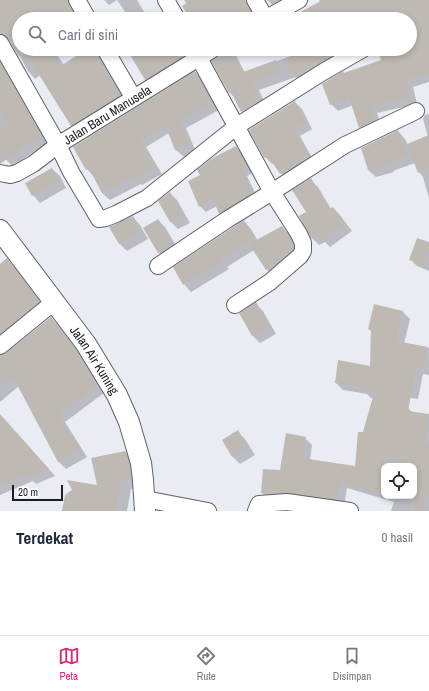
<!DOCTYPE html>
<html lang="id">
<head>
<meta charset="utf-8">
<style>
  :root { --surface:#fff; --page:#f2f2f3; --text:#1f2937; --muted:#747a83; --line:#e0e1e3; --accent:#db2777 }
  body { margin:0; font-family:"Archivo Narrow",sans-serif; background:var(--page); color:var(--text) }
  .controls { position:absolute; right:12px; bottom:12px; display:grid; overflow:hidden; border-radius:8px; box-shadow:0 2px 6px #0003 }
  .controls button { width:36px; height:36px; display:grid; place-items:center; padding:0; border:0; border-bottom:1px solid var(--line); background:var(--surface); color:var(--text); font:20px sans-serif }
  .scale { position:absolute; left:12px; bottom:10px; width:51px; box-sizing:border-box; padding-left:4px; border:2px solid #1d1e21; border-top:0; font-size:11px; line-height:14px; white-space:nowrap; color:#1d1e21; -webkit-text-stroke:3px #fff; paint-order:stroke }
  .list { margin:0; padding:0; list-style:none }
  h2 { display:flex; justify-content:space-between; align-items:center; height:52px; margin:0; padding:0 16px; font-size:17px }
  h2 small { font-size:13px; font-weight:400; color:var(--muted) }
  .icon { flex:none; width:22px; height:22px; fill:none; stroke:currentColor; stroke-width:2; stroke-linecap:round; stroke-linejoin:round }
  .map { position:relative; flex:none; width:429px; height:511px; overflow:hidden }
  .search { position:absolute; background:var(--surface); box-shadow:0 2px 6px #0003; left:12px; right:12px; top:12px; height:44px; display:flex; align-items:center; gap:10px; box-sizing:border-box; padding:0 14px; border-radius:22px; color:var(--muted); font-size:15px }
  .sheet { height:124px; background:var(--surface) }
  nav { display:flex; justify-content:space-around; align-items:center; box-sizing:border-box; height:56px; border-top:1px solid var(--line); background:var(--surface); font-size:11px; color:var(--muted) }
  nav a { display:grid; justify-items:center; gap:2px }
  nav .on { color:var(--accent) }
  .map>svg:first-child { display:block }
</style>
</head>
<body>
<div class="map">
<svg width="429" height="511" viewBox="0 0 429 511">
  <rect width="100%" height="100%" fill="#e9ecf3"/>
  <path fill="#0003" fill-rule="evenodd" d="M0,0H73L79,19H19V49H53L64,65L89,49H97L101,53L109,73L127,102L79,133L71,125L41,75L35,79L28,71L11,41L7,40L0,44Z
    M104,0H137L146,15L139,19H130L117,0L109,5Z
    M184,0H254L257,19H189L191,18L187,4Z
    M267,0H284L273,6Z
    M319,0H429V82L413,87L417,104L377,113L382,128L367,135L360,127L353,105L338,111L331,104L345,74L382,61L384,49H410V19H304L320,3Z
    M129,49H193L190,55L152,85L146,79Z
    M299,49H336L342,62L304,85L296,77L259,90L267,108L250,119L242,111L236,99L230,93L219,58L222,54L229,50L237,57L245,73L301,52Z
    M0,58L48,143L30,154L13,167L0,153Z
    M195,72L202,80L219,110L186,128L196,152L184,157L176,150L169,133L146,147L162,174L142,185L141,184L110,200L102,193L94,177L87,169Z
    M295,102L302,109L312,129L300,136L314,161L287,180L281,173L274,163L272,164L265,157Z
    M429,114V198L423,177L419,172L415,163L393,171L394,172L376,177L368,170L398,131L405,139L408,145L428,137L423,119L425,115Z
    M236,147L242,153L252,173L247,176L258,199L226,219L220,213L217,206L206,212L200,206L201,175Z
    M52,169L60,176L66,188L40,203L33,195Z
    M310,180L318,187L331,209L333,208L340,215L352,231L330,247L325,242L319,245L312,238L300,217L308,212Z
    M170,193L177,200L190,223L178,229L171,222L160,201Z
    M133,217L140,225L148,239L127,251L119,243Z
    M158,220L165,227L180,252L166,260L159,253L144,228Z
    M244,221L251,229L258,241L282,227L289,234L298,247L274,276L266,269L254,250L227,267L229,269L191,292L184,284Z
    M429,243V271L417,266L410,259Z
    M7,260L15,268L47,310L0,349V265Z
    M256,304L263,311L276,334L260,343L253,336L241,314Z
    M375,306L403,312L410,319L404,344L429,348V375L423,374L418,399L405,397L408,408L412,412L429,415V511H391L394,502L347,488L344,506L269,500L262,493L280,472L305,438L312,445L310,460L355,467L374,398H371L367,394L343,390L336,383L371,367L372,332L369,329ZM384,466H414V496H384Z
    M51,318L59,326L84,359L104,393L65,422L87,457L66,469L59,462L19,386L0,402V356H2Z
    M0,415L55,476L36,484L33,481L0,495Z
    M238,432L245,439L255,455L240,464L233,457L223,441Z
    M125,452L135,461L140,487L131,489L127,511H63L98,486Z"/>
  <path fill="#bfb9b3" d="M0,0H68L69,5L77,19H19V57L8,38L4,35L0,34Z
    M191,0H244L252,14L243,19H190L182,6Z
    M323,0H429V73L406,80L411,97L370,106L375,120L359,128L349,97L330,105L322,84L343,71L344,73L381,60L378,52L387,49H410V19H371L367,10L346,19H287Z
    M23,49H52L62,65L87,49H96L102,65L121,95L71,126Z
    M136,49H184L186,54L145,80L129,53Z
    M304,49H333L335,54L295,78L285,64Z
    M230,50L243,72L276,60L281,72L252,83L261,100L241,112L231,92L229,93L211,61Z
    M0,62L42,136L23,147L0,164V131L9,124L0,108Z
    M195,71L212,102L180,121L190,144L175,150L165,125L140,140L155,166L134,178V177L102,193L89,168L86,170L73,147Z
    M295,101L306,122L294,129L308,154L298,159L301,162L282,174V173L280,174L268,156L264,158L249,130Z
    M398,130L408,156L387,164V165L368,170L361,148Z
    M429,135V168L418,173L407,144Z
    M236,146L247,166L242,169L253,193L219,214L213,199L199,207L188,181L200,175L197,170L211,159Z
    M52,168L59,181L32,196L25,183Z
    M311,178L330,209L333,207L345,223L322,240L318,235L311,238L299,216L306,212L292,190Z
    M170,192L183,215L170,222L158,201Z
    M133,216L141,231L119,244L109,227Z
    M158,219L173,244L158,253L143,228Z
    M244,220L255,238L221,259L222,262L183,285L173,267Z
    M282,226L291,239L294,248L280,257L282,259L266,270L249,244Z
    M417,238L429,242V251L424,265L409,260Z
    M7,258L40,302L0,334V264Z
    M256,302L270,326L252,336L239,313Z
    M374,304L403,311L396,341L428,347L424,369L416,367L408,411L429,414L425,443H429V489L422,511H414V464L384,456V495L340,482L337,500L290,493H261L263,469L280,470L286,433L306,437L302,458L355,466L358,432H363L374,393L363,391V388L335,383L338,360L370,366L371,330L368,329Z
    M51,317L76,350L97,385L58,414L80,448L58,462L13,377L0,388V355L6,353Z
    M0,414L49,469L28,477L26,474L0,484Z
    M238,430L248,447L232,457L222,440Z
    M126,451L130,465L131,478L122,480L116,511H62L65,495L72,490L67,480L97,485L91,458Z"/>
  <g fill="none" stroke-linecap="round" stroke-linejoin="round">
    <g stroke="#5f6268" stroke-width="18">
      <g id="minor">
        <path d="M77,0L88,19"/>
        <path d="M166,0L177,19"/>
        <path d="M255,0L266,19"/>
        <path d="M265,19L299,0"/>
        <path d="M0,43L58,145L71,172L99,219L106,218L116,214L147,198L237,126L323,72L363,49"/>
        <path d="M105,49L133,97"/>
        <path d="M194,49L272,192L299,234L303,243V251L300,256L270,282L235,305"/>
        <path id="s1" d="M0,173L10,175L17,173L33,164L58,145L213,49"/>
        <path d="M158,266L228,219L272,192L345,145L416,111"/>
        <path d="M0,346L54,302"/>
        <path d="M145,499L208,511"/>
        <path d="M256,511L259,504L287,502L350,511"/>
      </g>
    </g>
    <g stroke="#5f6268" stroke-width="22">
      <g id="tertiary">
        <path id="s2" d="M0,230L86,344L117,395L129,422L141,463L143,480L145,511"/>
      </g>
    </g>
    <use href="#minor" stroke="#fff" stroke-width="16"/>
    <use href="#tertiary" stroke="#fff" stroke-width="20"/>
  </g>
  <g text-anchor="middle" stroke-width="3" stroke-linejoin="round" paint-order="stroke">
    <g font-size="13" fill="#1d1e21" stroke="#fff">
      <text dy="5" stroke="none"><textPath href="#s1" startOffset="125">Jalan Baru Manusela</textPath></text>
      <text dy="5" stroke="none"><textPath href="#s2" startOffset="161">Jalan Air Kuning</textPath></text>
    </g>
  </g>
</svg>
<div class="controls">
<button><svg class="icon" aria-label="locate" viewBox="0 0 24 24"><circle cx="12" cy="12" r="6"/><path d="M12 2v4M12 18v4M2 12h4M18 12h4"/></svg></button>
</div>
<div class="scale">20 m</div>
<div class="search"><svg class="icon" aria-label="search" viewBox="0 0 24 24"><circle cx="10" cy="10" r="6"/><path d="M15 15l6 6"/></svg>Cari di sini</div>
</div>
<section class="sheet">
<h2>Terdekat<small>0 hasil</small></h2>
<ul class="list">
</ul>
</section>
<nav>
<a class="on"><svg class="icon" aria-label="map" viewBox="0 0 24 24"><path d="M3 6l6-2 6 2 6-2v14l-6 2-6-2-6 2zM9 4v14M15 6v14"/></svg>Peta</a>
<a><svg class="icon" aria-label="directions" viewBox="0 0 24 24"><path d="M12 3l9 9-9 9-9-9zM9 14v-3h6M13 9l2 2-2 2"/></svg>Rute</a>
<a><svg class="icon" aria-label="saved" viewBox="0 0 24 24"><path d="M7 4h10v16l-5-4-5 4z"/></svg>Disimpan</a>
</nav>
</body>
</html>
